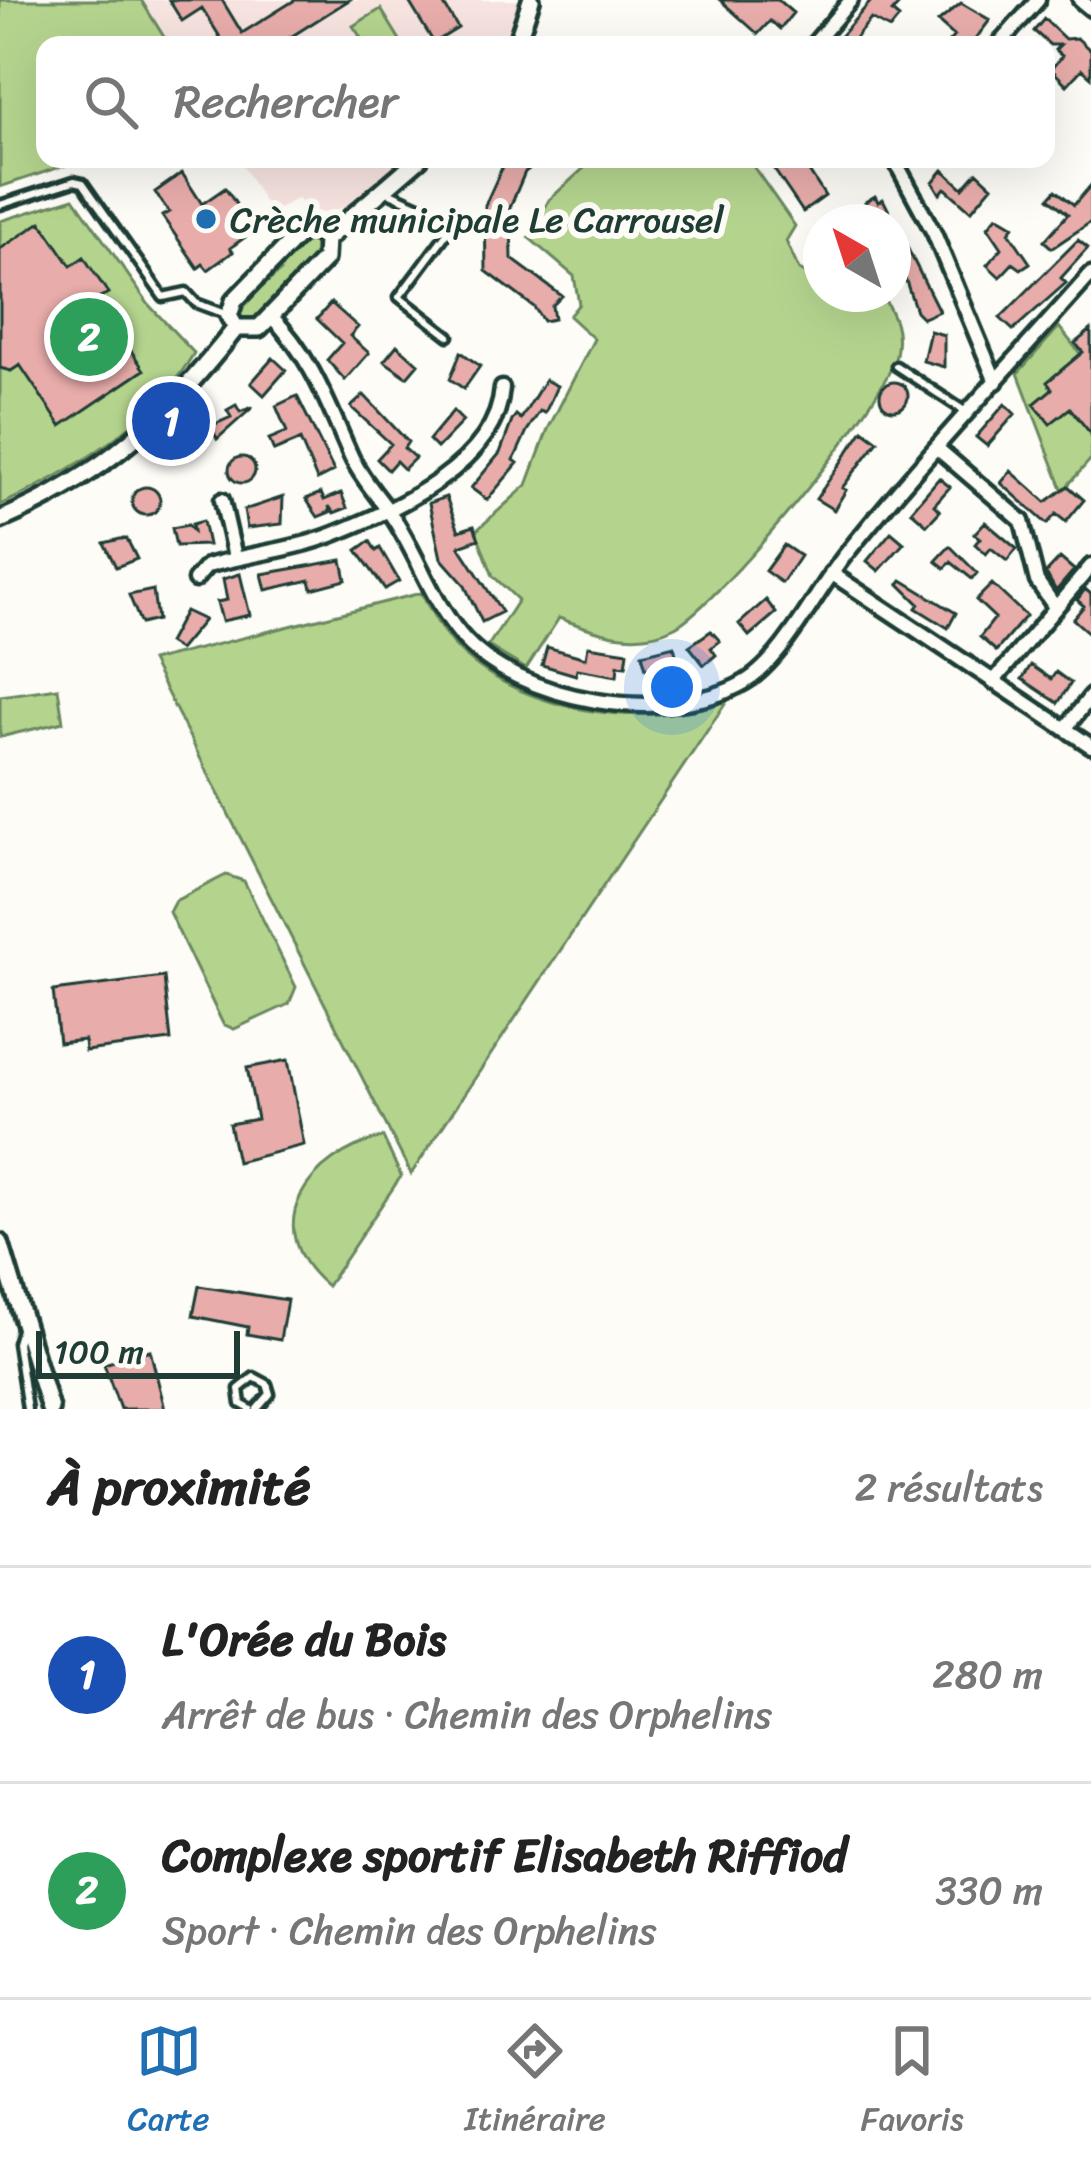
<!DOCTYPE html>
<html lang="fr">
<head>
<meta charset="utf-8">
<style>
  :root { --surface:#fff; --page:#f6f6f6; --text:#222; --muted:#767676; --line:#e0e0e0; --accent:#1f6fb2 }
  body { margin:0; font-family:Sriracha,sans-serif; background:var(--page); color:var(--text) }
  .compass { position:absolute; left:803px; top:204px; width:108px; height:108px; border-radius:50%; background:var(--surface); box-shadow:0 12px 48px #0002; rotate:321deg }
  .scale { position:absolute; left:36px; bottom:30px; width:204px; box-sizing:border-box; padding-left:12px; border:6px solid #1f3d34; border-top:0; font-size:33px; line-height:42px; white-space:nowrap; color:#1f3d34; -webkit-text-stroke:9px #fdfcf7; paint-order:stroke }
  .you { position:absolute; left:672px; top:687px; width:42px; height:42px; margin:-30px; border:9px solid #fff; border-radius:50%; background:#1a73e8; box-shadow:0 0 0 18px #1a73e833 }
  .badge { display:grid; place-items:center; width:78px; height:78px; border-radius:50%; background:var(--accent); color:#fff; font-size:39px; font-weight:700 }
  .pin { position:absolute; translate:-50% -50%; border:6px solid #fff; box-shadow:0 3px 12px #0006 }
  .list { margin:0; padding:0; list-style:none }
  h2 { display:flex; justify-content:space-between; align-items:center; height:156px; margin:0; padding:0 48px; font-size:51px }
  h2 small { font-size:39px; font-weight:400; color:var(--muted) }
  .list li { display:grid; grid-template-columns:78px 1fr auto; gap:36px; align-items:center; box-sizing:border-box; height:216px; padding:0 48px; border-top:3px solid var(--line) }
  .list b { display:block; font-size:45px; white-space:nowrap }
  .list p { margin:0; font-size:39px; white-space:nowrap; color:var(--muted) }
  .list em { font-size:39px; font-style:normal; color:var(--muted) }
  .icon { flex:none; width:66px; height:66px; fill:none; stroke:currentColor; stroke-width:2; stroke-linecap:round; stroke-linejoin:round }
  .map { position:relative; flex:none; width:1091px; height:1409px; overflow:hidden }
  .search { position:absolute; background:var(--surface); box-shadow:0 12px 48px #0002; left:36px; right:36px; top:36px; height:132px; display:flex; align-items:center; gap:30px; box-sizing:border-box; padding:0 42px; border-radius:24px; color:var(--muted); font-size:45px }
  .sheet { height:588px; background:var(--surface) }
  nav { display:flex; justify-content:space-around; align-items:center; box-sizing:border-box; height:168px; border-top:3px solid var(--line); background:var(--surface); font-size:33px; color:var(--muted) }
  nav a { display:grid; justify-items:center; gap:6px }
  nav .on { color:var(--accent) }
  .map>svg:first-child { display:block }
</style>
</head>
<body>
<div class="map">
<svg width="1091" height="1409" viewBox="0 0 1091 1409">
  <rect width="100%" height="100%" fill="#fdfcf7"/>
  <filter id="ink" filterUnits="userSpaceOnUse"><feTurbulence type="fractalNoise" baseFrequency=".00833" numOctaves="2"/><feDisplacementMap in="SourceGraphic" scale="24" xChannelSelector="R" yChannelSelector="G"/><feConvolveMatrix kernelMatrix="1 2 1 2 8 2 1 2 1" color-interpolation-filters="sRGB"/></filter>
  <g filter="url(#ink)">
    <path fill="#f7e4e0" d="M141,0H522L505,45H169Z
      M239,159H404L361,199L327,214L310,210L297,198L271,214Z"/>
    <path fill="#b4d48e" stroke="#6a8861" stroke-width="3" d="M0,0H141L169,45H45V159H84L0,187Z
      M381,9L403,45H347L360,36L353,26Z
      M594,159H748L795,226L786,241L799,270L821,280V294L864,300L882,295C894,316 901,329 896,355C885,403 720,603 675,627C636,647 596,632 559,618L526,669L488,646L518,600L493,576L476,531L527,485L548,429L594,339L569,316L579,304L574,276L529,238L549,200Z
      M74,198L149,305L194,353C153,423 72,472 0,505V221Z
      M314,238L316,255L251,321H240L237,307L281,271L279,265L303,241Z
      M1059,327L1091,367V459L1063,491L1018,373Z
      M421,593C433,615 444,637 463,654C529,714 645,729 727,701L411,1174L151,661Z
      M58,688L63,722L0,737V696Z
      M226,875L244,881L296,987L289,1004L234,1029L223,1024L169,912L175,901Z
      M383,1137L401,1176L327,1286C255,1226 310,1155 383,1137Z"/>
    <path fill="#e8adab" stroke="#1f3d34" stroke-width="3" d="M169,0H222L242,33L295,0H349L289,38L293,45H225L202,8L182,21Z
      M408,0H441L458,28L434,43Z
      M720,0H778L793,13L780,29L770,21L758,34Z
      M872,0H903L892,12L899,18L890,29L871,19L855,38L863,45H843L837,40Z
      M961,3L990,20L971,45H946L954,36L938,22Z
      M1044,19L1065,39L1077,38L1091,51V77L1082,69L1067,85L1051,69L1062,56L1055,50L1060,45H1050L1034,31Z
      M506,159H543L525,172L506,217L511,218L512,259L562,296L552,306L554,319L543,321L534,307L486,271L485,205Z
      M767,159H801L825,196L803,212Z
      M943,170L963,188L977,172L992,186L971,211L945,188L940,194L933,182Z
      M182,173L202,204L225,188L249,223L243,227L248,235L230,248L233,252L208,270L203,264L198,268L162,216L169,212L155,192Z
      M1091,185V222L1052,248L1044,241L1068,214L1049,198L1056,190L1074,205Z
      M875,196L878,202L883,199L939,311L923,318L916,311L902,269L893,259V222H875L865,202Z
      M997,216L1014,226L1009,232L1030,263L1021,269L1013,263L1000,277L987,265L1002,248L988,227Z
      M41,222L71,266L84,257L89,265L108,293L97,300L144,370L61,426L20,365L11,371L0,368V249Z
      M1078,240L1088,248L1061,278L1066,283L1013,330L1000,318Z
      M331,303L358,327L350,336L369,353L345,380L327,360L342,343L317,319Z
      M1091,330V434L1070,408L1050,424L1034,404L1052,389L1047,382L1083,352L1075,343Z
      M930,331L944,335V367L923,361Z
      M397,345L418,364L407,377L384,361Z
      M461,352L480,366L464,389L450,379Z
      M273,358L286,370L264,395L251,383Z
      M545,380L557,386L545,413L540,411L527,431L514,460L518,463L487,500L471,488L500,453L512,421L516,415L521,419Z
      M880 396a14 14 0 1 1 28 0a14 14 0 1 1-28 0Z
      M364,395L408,442L404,448L415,458L404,469L396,461L388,470L377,459L391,444L351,407Z
      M297,396L334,471L317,480L300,440L274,451L269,439L287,432L276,406Z
      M1005,404L1015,414L987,446L976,437Z
      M236,405L240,412L253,407L217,439L211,426L231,417L227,410Z
      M453,411L463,421L437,448L429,440Z
      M863,430L878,441L842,488L846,490L834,510L816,499Z
      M229 470a13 13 0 1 1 26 0a13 13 0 1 1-26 0Z
      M1011,471L1046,502L1068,486L1084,500L1066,522L1056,514L1047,524L1001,483Z
      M939,478L950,487L934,505L940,511L927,525L911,511Z
      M132 501a14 14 0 1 1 28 0a14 14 0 1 1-28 0Z
      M321,493L324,500L341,493L347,508L334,513L329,506L330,512L318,517L306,499Z
      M283,497L282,524L247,528L244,510Z
      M446,497L459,531L474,526L479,539L459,546L502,612L482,622L464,584L441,558L429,503Z
      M203,521L208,545L176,546L172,528L188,525L193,531L192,524Z
      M985,522L1017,549L1007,561L991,548L986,554L975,544L980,538L974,534Z
      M891,532L904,543L879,571L867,561Z
      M120,539H127L137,559L116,567L104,543Z
      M370,541L376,551L380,548L399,581L385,589L357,550Z
      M784,545L800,556L782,583L765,571Z
      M950,546L977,573L972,579L951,562L945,568L936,561Z
      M1060,558L1074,570L1056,591L1046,573Z
      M342,560L346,580L312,589L310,580L266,590L262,574Z
      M240,574L250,615L222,621L217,602L227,600L223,579Z
      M902,580L956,613L948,628L916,608L919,604L899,584Z
      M992,584L1026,616L996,651L980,637L995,618L976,600Z
      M1085,589L1091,594V635L1073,619L1084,606L1077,600Z
      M153,590L157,620L141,624L129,595Z
      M766,600L776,613L749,636L739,624Z
      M185,611L204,620L179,650L168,643Z
      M711,631L720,641L711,648L716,655L704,665L689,646Z
      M588,646L628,652L626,666L618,665L617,676L577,669L576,675L542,665L547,647L586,658Z
      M674,646L679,667L646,669L642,654Z
      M1031,665L1051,679L1056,672L1071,683L1058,703L1022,679Z
      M164,977L171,1040L85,1051L84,1040L59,1043L53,991Z
      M288,1060L304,1145L237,1162L229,1124L257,1119L247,1068Z
      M199,1286L287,1300L280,1340L247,1334L248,1327L193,1316Z
      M150,1350L165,1409H120L104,1364Z"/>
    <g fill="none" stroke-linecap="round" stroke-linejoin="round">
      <g stroke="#1f3d34" stroke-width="15">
        <path id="service" d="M388,192L455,222L399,297L449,336
          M0,205L74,181L83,183L163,297L186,292L196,303L228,315
          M896,366L966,412
          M22,1326L17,1343L27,1409
          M250,1409L241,1404L239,1389L254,1377L267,1384L270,1394L257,1409"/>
      </g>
      <g stroke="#1f3d34" stroke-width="21">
        <path id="minor" d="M1080,0L1091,9
          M813,45L851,0
          M998,45L1038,0
          M894,159L934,233L996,382
          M271,316C312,357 328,405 351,456C361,478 378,496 392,516C417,553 431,599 460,634C517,703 669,727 745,682C784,659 817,590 846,554C923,458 1009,367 1091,274
          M938,449L1022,521L1037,581L1055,607
          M222,500L235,557
          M831,573L1091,746
          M195,580L207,566C248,554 294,550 334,534C395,510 497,464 502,388
          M993,682L1091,566
          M1065,729L1091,696"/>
      </g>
      <g stroke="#1f3d34" stroke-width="24">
        <path id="tertiary" d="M516,45L531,0
          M326,239L419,159
          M236,328L229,316L234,301L302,231L314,230L326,239
          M236,328H259L325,259L326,239
          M0,520C107,474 165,418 236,328
          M0,1243L50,1409"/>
      </g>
      <use href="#service" stroke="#fdfcf7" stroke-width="6"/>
      <use href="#minor" stroke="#fdfcf7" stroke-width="12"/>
      <use href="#tertiary" stroke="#fdfcf7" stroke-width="15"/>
    </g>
  </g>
  <circle fill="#1f6fb2" stroke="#fdfcf7" stroke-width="4.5" cx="206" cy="219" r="12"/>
  <g text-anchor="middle" stroke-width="12" stroke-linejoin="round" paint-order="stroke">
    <g font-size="36" fill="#1f3d34" stroke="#fdfcf7" text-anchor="start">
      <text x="230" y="232">Crèche municipale Le Carrousel</text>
    </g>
  </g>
</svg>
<svg class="compass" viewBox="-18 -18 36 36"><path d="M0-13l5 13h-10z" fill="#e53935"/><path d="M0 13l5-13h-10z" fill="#767676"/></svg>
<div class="scale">100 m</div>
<div class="you"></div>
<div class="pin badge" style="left:171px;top:421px;background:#1a4fb4">1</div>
<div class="pin badge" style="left:89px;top:337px;background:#2e9e5b">2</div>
<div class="search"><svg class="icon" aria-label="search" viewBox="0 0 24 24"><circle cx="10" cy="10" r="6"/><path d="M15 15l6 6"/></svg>Rechercher</div>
</div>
<section class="sheet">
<h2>À proximité<small>2 résultats</small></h2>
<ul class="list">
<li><span class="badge" style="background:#1a4fb4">1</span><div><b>L'Orée du Bois</b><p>Arrêt de bus · Chemin des Orphelins</p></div><em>280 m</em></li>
<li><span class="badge" style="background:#2e9e5b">2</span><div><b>Complexe sportif Elisabeth Riffiod</b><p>Sport · Chemin des Orphelins</p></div><em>330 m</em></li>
</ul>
</section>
<nav>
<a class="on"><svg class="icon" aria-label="map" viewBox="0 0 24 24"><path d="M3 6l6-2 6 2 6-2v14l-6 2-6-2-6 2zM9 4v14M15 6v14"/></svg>Carte</a>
<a><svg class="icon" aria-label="directions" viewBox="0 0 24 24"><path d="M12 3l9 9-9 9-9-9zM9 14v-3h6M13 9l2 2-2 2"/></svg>Itinéraire</a>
<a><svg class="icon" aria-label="saved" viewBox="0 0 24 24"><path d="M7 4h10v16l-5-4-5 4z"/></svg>Favoris</a>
</nav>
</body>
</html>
